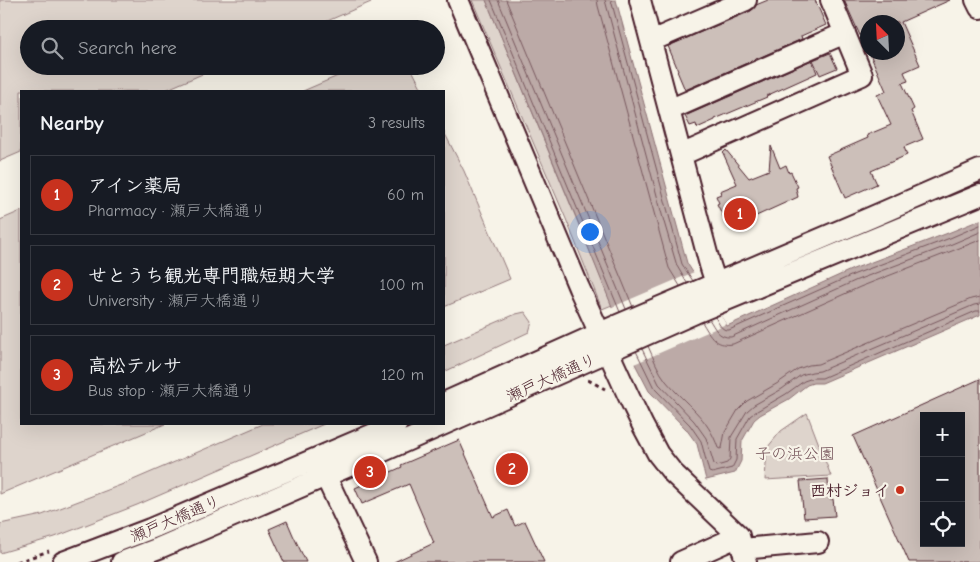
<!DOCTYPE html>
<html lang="en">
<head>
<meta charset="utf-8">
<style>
  :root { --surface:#171b24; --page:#20242c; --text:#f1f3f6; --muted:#9ea1a6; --line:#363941; --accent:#c8321e }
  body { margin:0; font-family:"Comic Neue","Klee One",sans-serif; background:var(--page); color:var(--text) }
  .controls { position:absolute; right:15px; bottom:15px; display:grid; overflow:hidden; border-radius:0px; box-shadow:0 5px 20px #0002 }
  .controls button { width:45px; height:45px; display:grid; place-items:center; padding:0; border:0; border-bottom:1px solid var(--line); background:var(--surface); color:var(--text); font:25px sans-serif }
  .compass { position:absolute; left:860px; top:15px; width:45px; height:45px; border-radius:50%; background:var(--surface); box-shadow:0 5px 20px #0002; rotate:336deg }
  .you { position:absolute; left:589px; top:231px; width:18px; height:18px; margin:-12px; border:4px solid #fff; border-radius:50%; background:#1a73e8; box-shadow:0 0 0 8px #1a73e833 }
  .badge { display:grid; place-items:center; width:32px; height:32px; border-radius:50%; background:var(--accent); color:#fff; font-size:16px; font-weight:700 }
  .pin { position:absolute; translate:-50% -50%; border:2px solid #fff; box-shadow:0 1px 5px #0006 }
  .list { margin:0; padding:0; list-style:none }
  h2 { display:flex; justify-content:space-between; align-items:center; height:65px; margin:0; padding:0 20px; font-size:21px }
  h2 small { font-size:16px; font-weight:400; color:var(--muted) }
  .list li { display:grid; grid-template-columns:32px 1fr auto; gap:15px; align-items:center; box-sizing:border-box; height:80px; margin:0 10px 10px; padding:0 10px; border:1px solid var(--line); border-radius:0px }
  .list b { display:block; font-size:19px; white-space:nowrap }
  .list p { margin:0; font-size:16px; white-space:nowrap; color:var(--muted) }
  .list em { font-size:16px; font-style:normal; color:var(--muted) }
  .icon { flex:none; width:28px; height:28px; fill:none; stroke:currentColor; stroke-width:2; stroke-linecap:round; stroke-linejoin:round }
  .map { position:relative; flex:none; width:980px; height:562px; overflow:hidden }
  .search { position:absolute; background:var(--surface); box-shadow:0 5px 20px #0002; left:20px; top:20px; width:425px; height:55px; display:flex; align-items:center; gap:12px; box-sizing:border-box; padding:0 18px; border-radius:28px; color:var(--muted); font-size:19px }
  .panel { position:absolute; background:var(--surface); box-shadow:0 5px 20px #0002; left:20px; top:90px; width:425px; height:335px; border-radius:0px }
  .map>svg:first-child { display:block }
</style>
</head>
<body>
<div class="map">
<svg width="980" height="562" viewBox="0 0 980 562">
  <rect width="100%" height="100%" fill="#f7f3e8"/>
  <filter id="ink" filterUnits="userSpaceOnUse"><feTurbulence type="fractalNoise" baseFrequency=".02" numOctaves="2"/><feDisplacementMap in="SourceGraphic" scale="10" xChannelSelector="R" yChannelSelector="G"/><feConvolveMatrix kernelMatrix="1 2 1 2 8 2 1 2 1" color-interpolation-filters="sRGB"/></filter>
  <g filter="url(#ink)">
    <path fill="#ded4cc" stroke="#947a7c" d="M0,0H370L371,2L309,29H29V66H221L163,91H21V152L0,161Z
      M472,0H486L612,305L602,309L566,219Z
      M361,66H410L423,91H303Z
      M444,132L464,171L510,279L444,307Z
      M21,211V424H165L0,494V220Z
      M525,312L532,322L529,332L444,372V345L516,314Z
      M807,413L831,476L765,480L767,448L781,431Z
      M263,424H324L137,505L55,537L0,553V524L42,515L126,483Z"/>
    <path fill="#bcaaa7" stroke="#8e7275" d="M486,0H616L687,263L727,326L853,269L948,233L980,220V315L822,383H813L807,385L789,399L760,415L754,420L742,441L741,461L735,473L706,480L697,444L686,429L649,391L635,364L576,217Z"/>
    <path fill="#f7f3e8" d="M694,272L726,324L634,364L610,308Z"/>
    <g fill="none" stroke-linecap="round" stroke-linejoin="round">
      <path stroke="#78575d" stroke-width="1" d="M491,0L620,312
        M498,0L626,309
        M506,0L633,307
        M597,0L598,6L669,268L680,286
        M605,0L664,222L677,266L687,283
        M611,0L682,264L693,281
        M715,317C719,323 721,331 729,330L855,274L950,238L980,225
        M709,319C715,328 718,338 731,337L857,280L952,244L980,232
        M702,322C710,335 715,347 733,344L860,287L980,240
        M648,346C653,357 658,371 666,381C686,405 708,417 718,448L720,449L722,448L725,432L738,410L747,401L778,383L798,369L809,365L818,364L971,299L980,297
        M642,349L659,384L694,421L706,438L714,464L717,466L727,463L730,459L731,437L747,411L754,405L782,389L801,375L812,372L820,371L974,305L980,304
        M636,351L654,388L690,425L701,441L709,472L712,473L732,468L736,460L737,439L750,416L757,411L786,394L804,381L813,378H822L976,311H980"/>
    </g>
    <path fill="#ccbfb9" stroke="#4a1f2b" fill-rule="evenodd" d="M768,0H815L826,25L801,36L802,39L685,90L677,71L678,70L668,46L751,11L756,5Z
      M844,0H950L901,22L920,65L904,72L908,81L902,83L914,109L911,111L923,139L904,147L907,155L871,171L877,184L845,198L827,156L868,138L867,135L891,125L877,95L886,91L869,52H898V22H868V53Z
      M830,53L837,68L820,75L813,60Z
      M812,60L817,73L766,96L767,97L715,119V120L697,128L696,124L690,126L685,116Z
      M771,146L780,168L786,165L789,173L791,172L798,187L796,188L798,197L732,227L730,224L729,225L727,219L725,220L717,204L719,203L716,196L721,194L720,191L737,184L723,153L726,150L749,178L769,170Z
      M980,379V562H909L853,436ZM924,416H961V543H924Z
      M459,440L493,517L508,510L515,526L525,521L544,562H394L434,543L409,484L362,504L355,488L402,467L401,465Z
      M828,479L829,499H833L835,516L804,518L800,481Z
      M287,521L293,535L306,562H284L269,529Z"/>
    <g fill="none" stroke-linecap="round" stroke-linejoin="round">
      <g stroke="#4a1f2b" stroke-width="24">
        <path id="minor" d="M458,0L579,288L628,395L643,426L658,454L673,473L739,536L746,562
          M640,0L710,265L720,296
          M976,0L980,8
          M651,41L746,0
          M669,110L845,33
          M681,155L862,75L831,0
          M444,403L618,325L872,217L980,170
          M326,477L366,562
          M742,549L818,542
          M63,562L150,529L397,424
          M122,562L159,548L372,456L695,313L980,195
          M681,562L739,536"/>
      </g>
      <path stroke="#4a1f2b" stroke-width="3" stroke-dasharray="4 4" stroke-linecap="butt" d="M588,380L605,389
        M17,562L49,551"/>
      <use href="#minor" stroke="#f7f3e8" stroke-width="20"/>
    </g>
  </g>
  <circle fill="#c8321e" stroke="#f7f3e8" stroke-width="2" cx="900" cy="490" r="5"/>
  <g text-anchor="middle" stroke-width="4.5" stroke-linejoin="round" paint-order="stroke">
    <g font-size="16" fill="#4a1f2b" stroke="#f7f3e8">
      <text transform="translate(551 377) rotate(-24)" y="6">瀬戸大橋通り</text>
      <text transform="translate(175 518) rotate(-23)" y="6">瀬戸大橋通り</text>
    </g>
    <g font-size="16" fill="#6f4c53" stroke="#f7f3e8">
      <text x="795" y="459">子の浜公園</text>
    </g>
    <g font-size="16" font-weight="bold" fill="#4a1f2b" stroke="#f7f3e8" text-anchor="end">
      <text x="890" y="496">西村ジョイ</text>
    </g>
  </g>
</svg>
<div class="controls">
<button>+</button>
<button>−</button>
<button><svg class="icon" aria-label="locate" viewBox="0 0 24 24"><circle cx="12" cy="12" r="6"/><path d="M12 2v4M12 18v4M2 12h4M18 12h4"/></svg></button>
</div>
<svg class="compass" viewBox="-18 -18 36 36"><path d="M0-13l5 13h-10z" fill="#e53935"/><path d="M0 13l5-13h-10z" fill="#9ea1a6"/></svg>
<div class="you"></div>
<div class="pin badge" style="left:740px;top:214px">1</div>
<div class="pin badge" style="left:512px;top:469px">2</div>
<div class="pin badge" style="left:370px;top:472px">3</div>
<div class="search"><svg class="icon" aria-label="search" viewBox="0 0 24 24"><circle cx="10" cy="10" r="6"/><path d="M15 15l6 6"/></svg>Search here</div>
<section class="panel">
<h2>Nearby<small>3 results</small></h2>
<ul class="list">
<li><span class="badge">1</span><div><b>アイン薬局</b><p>Pharmacy · 瀬戸大橋通り</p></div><em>60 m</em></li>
<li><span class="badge">2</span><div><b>せとうち観光専門職短期大学</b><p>University · 瀬戸大橋通り</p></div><em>100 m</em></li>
<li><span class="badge">3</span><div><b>高松テルサ</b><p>Bus stop · 瀬戸大橋通り</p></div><em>120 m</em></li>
</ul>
</section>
</div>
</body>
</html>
